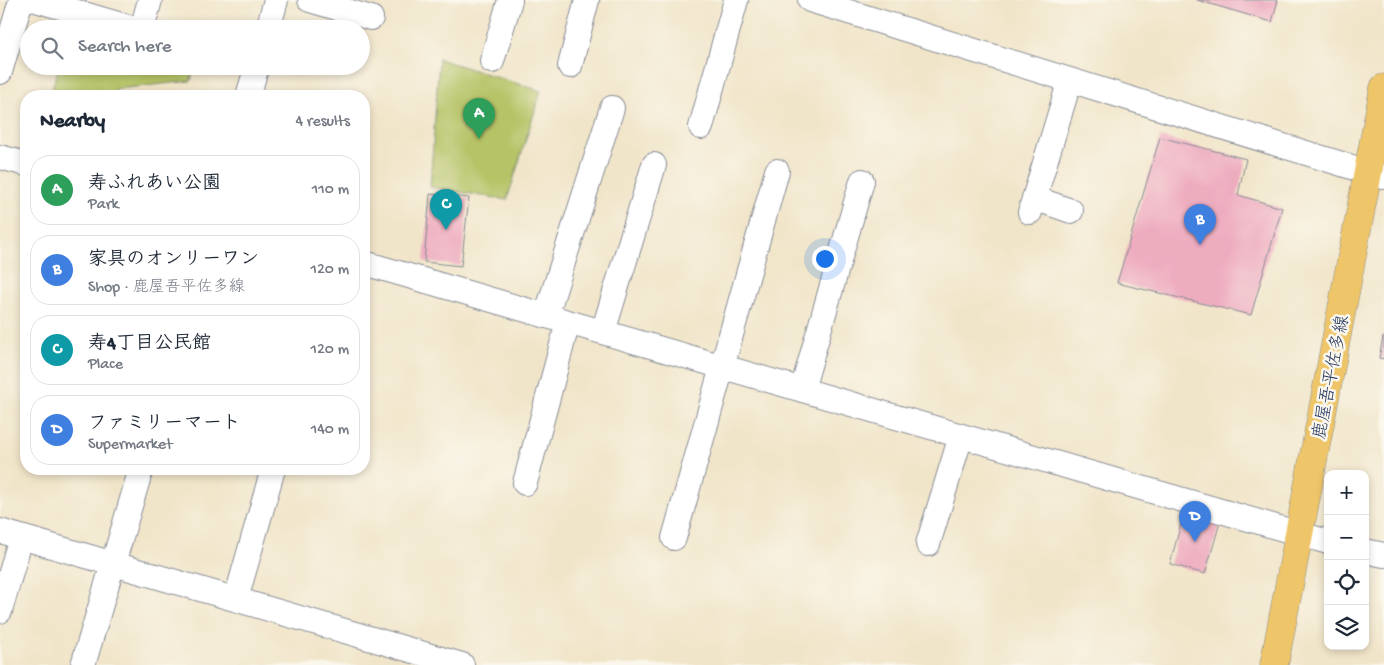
<!DOCTYPE html>
<html lang="en">
<head>
<meta charset="utf-8">
<style>
  :root { --surface:#fff; --page:#f2f2f3; --text:#1f2937; --muted:#747a83; --line:#e0e1e3; --accent:#111827 }
  body { margin:0; font-family:"Gochi Hand","Klee One",sans-serif; background:var(--page); color:var(--text) }
  .controls { position:absolute; right:15px; bottom:15px; display:grid; overflow:hidden; border-radius:10px; box-shadow:0 2px 8px #0003 }
  .controls button { width:45px; height:45px; display:grid; place-items:center; padding:0; border:0; border-bottom:1px solid var(--line); background:var(--surface); color:var(--text); font:25px sans-serif }
  .you { position:absolute; left:824px; top:258px; width:18px; height:18px; margin:-12px; border:4px solid #fff; border-radius:50%; background:#1a73e8; box-shadow:0 0 0 8px #1a73e833 }
  .badge { display:grid; place-items:center; width:32px; height:32px; border-radius:50%; background:var(--accent); color:#fff; font-size:16px; font-weight:700 }
  .pin { position:absolute; translate:-50% -41px; filter:drop-shadow(0 1px 2px #0008) }
  .pin::after { content:''; position:absolute; top:26px; width:18px; height:15px; background:inherit; clip-path:polygon(0 0,100% 0,50% 100%) }
  .list { margin:0; padding:0; list-style:none }
  h2 { display:flex; justify-content:space-between; align-items:center; height:65px; margin:0; padding:0 20px; font-size:21px }
  h2 small { font-size:16px; font-weight:400; color:var(--muted) }
  .list li { display:grid; grid-template-columns:32px 1fr auto; gap:15px; align-items:center; box-sizing:border-box; height:70px; margin:0 10px 10px; padding:0 10px; border:1px solid var(--line); border-radius:20px }
  .list b { display:block; font-size:19px; white-space:nowrap }
  .list p { margin:0; font-size:16px; white-space:nowrap; color:var(--muted) }
  .list em { font-size:16px; font-style:normal; color:var(--muted) }
  .icon { flex:none; width:28px; height:28px; fill:none; stroke:currentColor; stroke-width:2; stroke-linecap:round; stroke-linejoin:round }
  .map { position:relative; flex:none; width:1384px; height:665px; overflow:hidden }
  .search { position:absolute; background:var(--surface); box-shadow:0 2px 8px #0003; left:20px; top:20px; width:350px; height:55px; display:flex; align-items:center; gap:12px; box-sizing:border-box; padding:0 18px; border-radius:28px; color:var(--muted); font-size:19px }
  .panel { position:absolute; background:var(--surface); box-shadow:0 2px 8px #0003; left:20px; top:90px; width:350px; height:385px; border-radius:20px }
  .map>svg:first-child { display:block }
</style>
</head>
<body>
<div class="map">
<svg width="1384" height="665" viewBox="0 0 1384 665">
  <rect width="100%" height="100%" fill="#fbf7ec"/>
  <filter id="ink" filterUnits="userSpaceOnUse"><feTurbulence type="fractalNoise" baseFrequency=".02" numOctaves="2"/><feDisplacementMap in="SourceGraphic" scale="10" xChannelSelector="R" yChannelSelector="G"/><feConvolveMatrix kernelMatrix="1 2 1 2 8 2 1 2 1" color-interpolation-filters="sRGB"/></filter>
  <filter id="wash" filterUnits="userSpaceOnUse"><feTurbulence type="fractalNoise" baseFrequency=".0096" numOctaves="4" result="noise"/><feDisplacementMap in="SourceGraphic" scale="20" xChannelSelector="R" yChannelSelector="G"/><feGaussianBlur stdDeviation="1.12" result="paint"/><feColorMatrix in="noise" values="0 0 0 0 0 0 0 0 0 0 0 0 0 0 0 0 0 1.4 0 .05"/><feComposite in="paint" operator="in"/></filter>
  <g filter="url(#wash)">
    <rect width="100%" height="100%" fill="#f1e5c9"/>
    <path fill="#b6c366" stroke="#687962" d="M439,59L541,91L507,200L430,187Z
      M59,66H194L191,81L116,89L114,96H50Z"/>
    <g id="blocks">
      <path fill="#eeacbf" d="M1197,0H1278L1272,22Z
        M1160,137L1246,159L1238,195L1282,208L1251,315L1117,283Z
        M430,194L469,198L461,266L424,262Z
        M1383,337H1384V359L1379,358Z
        M1185,509L1221,519L1205,574L1170,564Z"/>
    </g>
  </g>
  <g filter="url(#ink)">
    <use href="#blocks" fill-opacity="0" stroke="#868a94" stroke-width="1"/>
    <g fill="none" stroke-linecap="round" stroke-linejoin="round">
      <g stroke="#868a94" stroke-width="26">
        <path id="minor" d="M36,0L135,29
          M310,0L371,18
          M810,0L1384,177
          M142,29L150,0
          M268,29L276,0
          M492,61L510,0
          M570,66L587,0
          M0,72L21,0
          M248,96L257,66
          M701,127L736,0
          M0,157L26,164
          M1034,198L1071,211
          M1030,212L1070,80
          M364,263L1328,542
          M546,316L612,108
          M603,332L654,165
          M802,390L862,181
          M525,483L568,322
          M0,531L462,665
          M674,538L777,171
          M928,544L961,436
          M1365,551L1384,555
          M236,599L273,469
          M0,611L21,537
          M83,665L141,469"/>
      </g>
      <g stroke="#868a94" stroke-width="29">
        <path id="major" d="M1274,665L1384,88"/>
      </g>
      <use href="#minor" stroke="#fff" stroke-width="24"/>
      <use href="#major" stroke="#eec569" stroke-width="28"/>
    </g>
  </g>
  <g text-anchor="middle" stroke-width="5" stroke-linejoin="round" paint-order="stroke">
    <g font-size="18" fill="#1b2f5e" stroke="#fbf7ec">
      <text transform="translate(1330 377) rotate(-79)" y="6">鹿屋吾平佐多線</text>
    </g>
  </g>
</svg>
<div class="controls">
<button>+</button>
<button>−</button>
<button><svg class="icon" aria-label="locate" viewBox="0 0 24 24"><circle cx="12" cy="12" r="6"/><path d="M12 2v4M12 18v4M2 12h4M18 12h4"/></svg></button>
<button><svg class="icon" aria-label="layers" viewBox="0 0 24 24"><path d="M12 4l9 5-9 5-9-5zM3 14l9 5 9-5"/></svg></button>
</div>
<div class="you"></div>
<div class="pin badge" style="left:479px;top:139px;background:#2e9e5b">A</div>
<div class="pin badge" style="left:1200px;top:245px;background:#3f7fe0">B</div>
<div class="pin badge" style="left:446px;top:230px;background:#0f9aa8">C</div>
<div class="pin badge" style="left:1195px;top:542px;background:#3f7fe0">D</div>
<div class="search"><svg class="icon" aria-label="search" viewBox="0 0 24 24"><circle cx="10" cy="10" r="6"/><path d="M15 15l6 6"/></svg>Search here</div>
<section class="panel">
<h2>Nearby<small>4 results</small></h2>
<ul class="list">
<li><span class="badge" style="background:#2e9e5b">A</span><div><b>寿ふれあい公園</b><p>Park</p></div><em>110 m</em></li>
<li><span class="badge" style="background:#3f7fe0">B</span><div><b>家具のオンリーワン</b><p>Shop · 鹿屋吾平佐多線</p></div><em>120 m</em></li>
<li><span class="badge" style="background:#0f9aa8">C</span><div><b>寿4丁目公民館</b><p>Place</p></div><em>120 m</em></li>
<li><span class="badge" style="background:#3f7fe0">D</span><div><b>ファミリーマート</b><p>Supermarket</p></div><em>140 m</em></li>
</ul>
</section>
</div>
</body>
</html>
